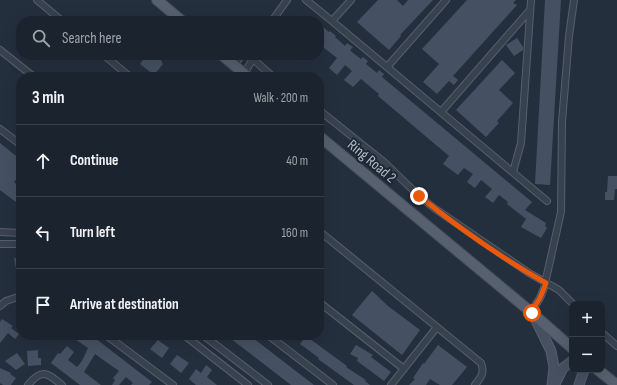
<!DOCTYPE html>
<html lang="en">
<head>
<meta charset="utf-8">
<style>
  :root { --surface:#1b232e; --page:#242b36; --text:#f1f3f6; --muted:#a0a4aa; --line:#39404a }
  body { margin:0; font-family:"Sofia Sans Condensed",sans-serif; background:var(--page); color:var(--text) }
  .controls { position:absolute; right:12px; bottom:12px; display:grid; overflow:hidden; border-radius:8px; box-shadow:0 4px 16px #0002 }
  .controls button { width:36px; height:36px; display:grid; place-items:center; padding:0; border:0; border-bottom:1px solid var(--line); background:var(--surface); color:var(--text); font:20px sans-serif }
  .stop { position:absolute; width:12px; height:12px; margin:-9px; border:3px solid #ea580c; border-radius:50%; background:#fff }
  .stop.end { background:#ea580c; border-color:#fff; box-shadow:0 1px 4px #0008 }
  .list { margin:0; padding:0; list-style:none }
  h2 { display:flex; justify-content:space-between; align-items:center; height:52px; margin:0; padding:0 16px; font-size:17px }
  h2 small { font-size:13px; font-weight:400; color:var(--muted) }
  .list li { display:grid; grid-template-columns:26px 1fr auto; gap:12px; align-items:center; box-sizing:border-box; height:72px; padding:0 16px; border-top:1px solid var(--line) }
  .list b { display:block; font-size:15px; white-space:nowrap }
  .list em { font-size:13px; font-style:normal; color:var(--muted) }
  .icon { flex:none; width:22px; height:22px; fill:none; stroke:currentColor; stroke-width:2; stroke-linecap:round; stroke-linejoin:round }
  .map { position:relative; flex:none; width:617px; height:385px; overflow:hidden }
  .search { position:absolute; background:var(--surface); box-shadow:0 4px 16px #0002; left:16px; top:16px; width:308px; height:44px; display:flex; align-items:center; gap:10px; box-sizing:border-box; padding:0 14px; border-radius:16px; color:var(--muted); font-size:15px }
  .panel { position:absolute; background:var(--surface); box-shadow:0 4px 16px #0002; left:16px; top:72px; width:308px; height:268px; border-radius:16px }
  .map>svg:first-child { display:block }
</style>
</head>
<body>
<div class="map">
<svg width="617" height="385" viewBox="0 0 617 385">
  <rect width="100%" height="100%" fill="#242f3e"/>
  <path fill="#455162" d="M378,0H397L403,6L408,0H433L400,35L401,36L389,50L357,22Z
    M467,0H516L513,3L517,5L453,76L458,80L454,85L449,81L437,94L423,82L439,64L422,49Z
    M545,0H561L550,185L535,184Z
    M319,24L329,32L330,31L336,36L335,37L345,46L347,43L353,47L350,50L353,53L361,59L363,57L368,61L366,64L377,73L379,70L384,74L382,77L532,202L525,210L546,223L545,226L547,228L541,238L521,227L526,219L507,204L508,202L499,195L493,203L485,197L492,189L481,180L475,188L467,182L473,174L464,168L458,175L443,164L449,156L378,96L379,94L361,79L353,87L344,80L352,71L345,65L337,75L329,68L337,58L319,44Z
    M517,38L523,47V50L514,56L506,45Z
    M147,55H158L163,59L161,61L163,64L154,75L140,64Z
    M502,60L515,73L499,90L513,103L497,121L499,123L486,137L456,110Z
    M0,143L21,160V174L14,182L21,188V206L0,190Z
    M608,176H617V189H615L614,200H605V192H607Z
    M14,258H21V280H18Z
    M372,291L388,306L420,330L402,355L352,315Z
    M2,319L13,326L11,328L19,334L15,339L8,333L0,343V322Z
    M69,335H91L152,382L149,385H131L133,383L126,377L119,385H112L115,380L113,378L119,371L95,354L84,372L101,385H80L51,363L58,353L60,354L67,346L74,352L68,360L77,367L82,361L88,348Z
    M226,335H249L314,385H291Z
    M306,336L347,366L346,367L366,380L365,381L370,385H354L318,359L319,358L300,344Z
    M158,340L169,348L162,358L150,349Z
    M356,345L373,355L371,357L391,372L384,381L357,361L358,358L350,354Z
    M438,345L467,367L452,385H440L430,379L426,385H409L415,379L413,378L423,363L424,364Z
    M38,350V358H41V365L28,366L27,351Z
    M17,353L25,364L16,370L5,361Z
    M177,355L189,363L181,373L170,364Z
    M206,365L212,370L207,377L217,385H196L189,379L196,369L201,373Z
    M0,368L11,373L10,374L16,378L11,385H3L0,383Z"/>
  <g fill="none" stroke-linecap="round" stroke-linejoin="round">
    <g stroke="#565f6c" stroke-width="8">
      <path id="street" d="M37,0L62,21
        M306,0L332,21
        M351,0L332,21L547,201
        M272,21L287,0
        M0,50L34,77
        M104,55L130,77
        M253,59L273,77
        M234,65L242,55
        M387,67L446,0
        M244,74L255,55
        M319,110L384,162L419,196L434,208L529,273L559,290L573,304
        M441,112L530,10
        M0,129L21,145
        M513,172L521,143L531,0
        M319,231L481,363C485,373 481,377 475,385
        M0,232L21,233
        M0,244H21
        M319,302L404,369
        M0,306L6,301L21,296
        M531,312L540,298L544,288L561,212L562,122L569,36L574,0
        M602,333L617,346
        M106,335L173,385
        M184,335L248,385
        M203,335L268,385
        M268,335L333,385
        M28,385C42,368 47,373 62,385
        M391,385L437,327"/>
    </g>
    <g stroke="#565f6c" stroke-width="11">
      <path id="secondary" d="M533,314L551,351L554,367L552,385
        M555,384L563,368L572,361
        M579,385L584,370"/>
    </g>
    <g stroke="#414a57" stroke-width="12">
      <path id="primary" d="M157,0L182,21
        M222,55L248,77
        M319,136L531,312L572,348
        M598,370L617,385"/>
    </g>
    <use href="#street" stroke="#38414e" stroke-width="6"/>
    <use href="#secondary" stroke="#465061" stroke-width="9"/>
    <use href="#primary" stroke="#56606e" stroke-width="10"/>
  </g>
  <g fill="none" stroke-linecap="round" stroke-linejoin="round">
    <path stroke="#ea580c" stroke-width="5" d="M419,196C459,228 501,258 546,283L540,298L531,312L532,313"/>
  </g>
  <g text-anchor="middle" stroke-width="4" stroke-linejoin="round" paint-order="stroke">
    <g font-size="15" fill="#b4bcc9" stroke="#1d2633">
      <text transform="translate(372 161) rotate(40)" y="5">Ring Road 2</text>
    </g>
  </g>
</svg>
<div class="controls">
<button>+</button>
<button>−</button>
</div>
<div class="stop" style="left:532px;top:313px"></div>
<div class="stop end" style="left:419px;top:196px"></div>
<div class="search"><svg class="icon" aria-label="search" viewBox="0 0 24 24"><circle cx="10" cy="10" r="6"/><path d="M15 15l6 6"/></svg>Search here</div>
<section class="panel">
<h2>3 min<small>Walk · 200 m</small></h2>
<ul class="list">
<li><svg class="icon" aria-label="ahead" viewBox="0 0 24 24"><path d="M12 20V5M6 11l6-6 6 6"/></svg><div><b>Continue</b></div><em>40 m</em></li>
<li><svg class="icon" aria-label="left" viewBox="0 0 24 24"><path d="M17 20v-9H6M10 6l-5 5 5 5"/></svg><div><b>Turn left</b></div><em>160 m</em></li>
<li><svg class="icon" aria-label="arrive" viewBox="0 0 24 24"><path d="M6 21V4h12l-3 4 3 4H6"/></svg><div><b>Arrive at destination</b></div></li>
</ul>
</section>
</div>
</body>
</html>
